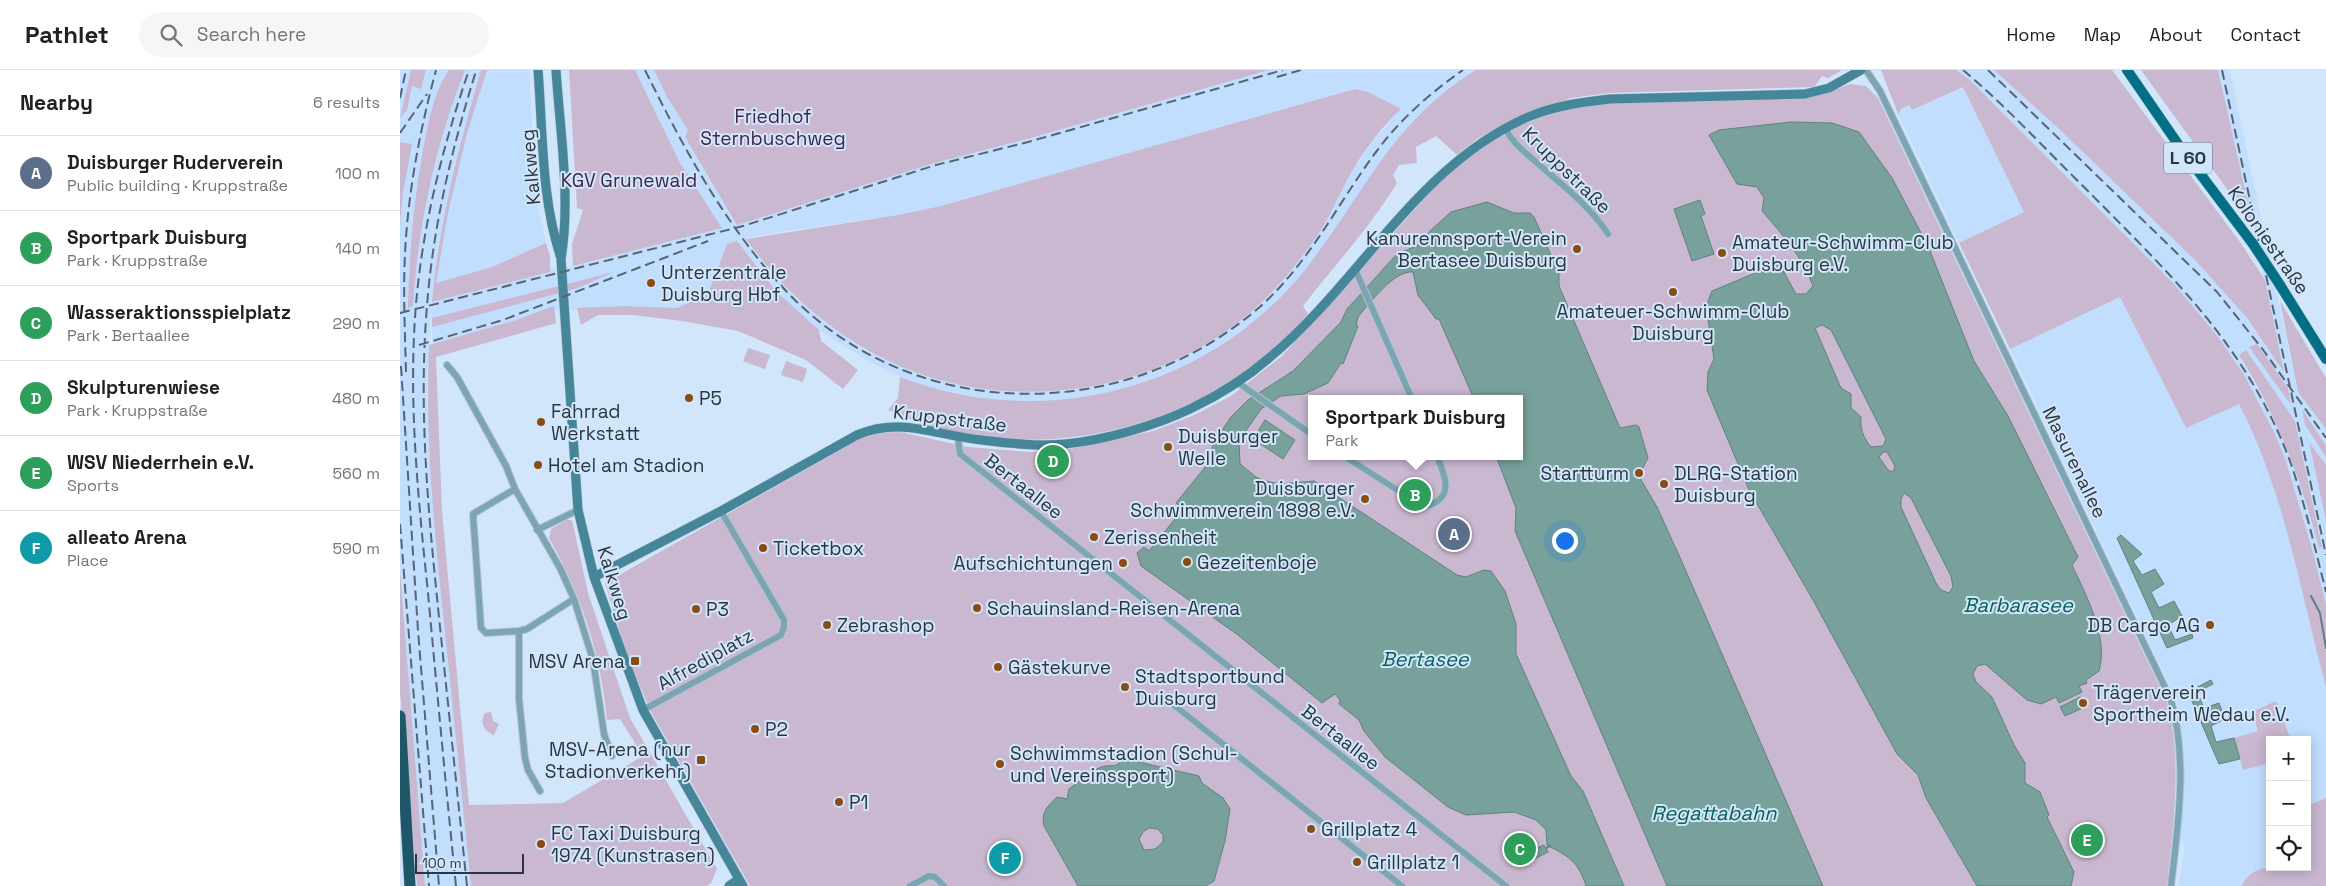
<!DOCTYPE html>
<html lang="en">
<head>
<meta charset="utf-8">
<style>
  :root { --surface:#fff; --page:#f6f6f6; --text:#202124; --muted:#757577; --line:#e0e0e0; --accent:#8b4b15 }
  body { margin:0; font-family:"Space Grotesk",sans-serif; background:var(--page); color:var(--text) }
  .controls { position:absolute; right:15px; bottom:15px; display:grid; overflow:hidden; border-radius:0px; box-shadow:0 2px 12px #0003 }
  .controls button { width:45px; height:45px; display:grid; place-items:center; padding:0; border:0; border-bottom:1px solid var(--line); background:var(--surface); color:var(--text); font:25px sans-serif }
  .scale { position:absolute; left:15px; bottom:12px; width:109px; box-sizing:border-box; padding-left:5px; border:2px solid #2c3640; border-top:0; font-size:14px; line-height:18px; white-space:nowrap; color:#2c3640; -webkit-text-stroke:4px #d2e6fb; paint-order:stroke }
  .you { position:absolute; left:1164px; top:470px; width:18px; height:18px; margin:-12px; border:4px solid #fff; border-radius:50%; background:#1a73e8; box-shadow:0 0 0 8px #1a73e833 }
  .badge { display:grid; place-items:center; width:32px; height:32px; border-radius:50%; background:var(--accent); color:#fff; font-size:16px; font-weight:700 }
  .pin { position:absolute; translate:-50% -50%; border:2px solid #fff; box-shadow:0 1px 5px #0006 }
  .popup { position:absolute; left:908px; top:325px; width:215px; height:65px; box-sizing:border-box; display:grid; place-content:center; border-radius:0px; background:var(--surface); filter:drop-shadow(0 1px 4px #0005); font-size:16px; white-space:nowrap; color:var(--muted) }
  .popup b { font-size:19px; color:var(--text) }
  .popup::after { content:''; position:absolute; left:50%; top:100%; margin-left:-10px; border:10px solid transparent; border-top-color:var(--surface) }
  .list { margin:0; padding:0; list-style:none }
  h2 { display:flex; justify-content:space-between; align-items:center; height:65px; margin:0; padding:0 20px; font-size:21px }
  h2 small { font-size:16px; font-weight:400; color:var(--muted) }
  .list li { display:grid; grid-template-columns:32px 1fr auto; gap:15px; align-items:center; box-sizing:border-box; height:75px; padding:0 20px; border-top:1px solid var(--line) }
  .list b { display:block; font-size:19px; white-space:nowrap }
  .list p { margin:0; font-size:16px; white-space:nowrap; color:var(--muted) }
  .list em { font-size:16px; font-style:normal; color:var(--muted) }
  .icon { flex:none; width:28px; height:28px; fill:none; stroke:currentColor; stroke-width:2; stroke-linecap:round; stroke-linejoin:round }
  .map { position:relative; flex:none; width:1926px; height:816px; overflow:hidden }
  header { display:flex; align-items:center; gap:30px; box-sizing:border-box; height:70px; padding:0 25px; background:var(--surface); border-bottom:1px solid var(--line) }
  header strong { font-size:24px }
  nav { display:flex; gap:28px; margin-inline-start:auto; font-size:18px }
  .search { width:350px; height:45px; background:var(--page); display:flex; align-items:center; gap:12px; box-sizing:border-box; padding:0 18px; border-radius:28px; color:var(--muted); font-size:19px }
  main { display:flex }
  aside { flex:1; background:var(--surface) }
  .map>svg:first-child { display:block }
</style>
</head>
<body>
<header>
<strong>Pathlet</strong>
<div class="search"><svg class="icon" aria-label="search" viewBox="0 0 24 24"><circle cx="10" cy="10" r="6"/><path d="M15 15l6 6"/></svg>Search here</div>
<nav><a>Home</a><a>Map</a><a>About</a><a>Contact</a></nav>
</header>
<main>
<aside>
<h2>Nearby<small>6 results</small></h2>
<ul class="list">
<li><span class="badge" style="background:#5c6f8a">A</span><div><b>Duisburger Ruderverein</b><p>Public building · Kruppstraße</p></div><em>100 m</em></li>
<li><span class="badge" style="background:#2e9e5b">B</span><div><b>Sportpark Duisburg</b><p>Park · Kruppstraße</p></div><em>140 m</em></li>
<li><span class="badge" style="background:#2e9e5b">C</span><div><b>Wasseraktionsspielplatz</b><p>Park · Bertaallee</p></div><em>290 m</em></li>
<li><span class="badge" style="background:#2e9e5b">D</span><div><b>Skulpturenwiese</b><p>Park · Kruppstraße</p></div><em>480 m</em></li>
<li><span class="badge" style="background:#2e9e5b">E</span><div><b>WSV Niederrhein e.V.</b><p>Sports</p></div><em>560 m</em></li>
<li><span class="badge" style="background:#0f9aa8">F</span><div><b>alleato Arena</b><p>Place</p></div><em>590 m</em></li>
</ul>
</aside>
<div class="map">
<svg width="1926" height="816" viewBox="0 0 1926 816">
  <rect width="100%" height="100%" fill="#d2e6fb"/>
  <path fill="#c1deff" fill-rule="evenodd" d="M0,0H129L137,133L146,173L92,197L36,213L33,232L150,202V198L173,196L321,158L280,93L235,0H254L267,27L288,60L337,155L531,94L627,69L869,0H1076L1045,21L1012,51L909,196L872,236L854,252L810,283L777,299L728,318L675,330L627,332L585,329L522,316L500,307L458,285L419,260L377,222L337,171L318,202L308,224L277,238L225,236L155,241L33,274L31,242L27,317L34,447L71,816H25L10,645L0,496ZM955,19L1001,39L973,71L954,98L921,159L900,189L866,229L826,261L781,287L739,305L716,312L664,321L613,322L557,314L504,297L477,285L428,255L392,223L346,169L366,164L498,145L541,136Z
    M1556,0H1594L1659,59L1796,191L1836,234L1884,301L1818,0H1830L1898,322L1926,359V376L1903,341L1905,355L1926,387V395L1909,373L1926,451V535L1912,479L1886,391L1858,330L1833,288L1773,213L1591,30ZM1850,278L1888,318L1890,333L1865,299ZM1846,281L1895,351L1922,477L1903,419L1879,358L1839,285Z
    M1563,17L1624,142L1559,173L1498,44L1501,39L1509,35L1512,40Z
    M1720,227L1786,358L1839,333L1858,373L1875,415L1903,519L1926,617V728L1907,736V670H1870V796L1845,809L1842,816H1779L1785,773H1779L1784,709V680L1776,629L1610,279Z"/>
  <path fill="#c9b8d0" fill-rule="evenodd" d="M11,0H26L21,19L12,16L7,40L0,48Z
    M49,0H65C35,75 18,156 13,236L8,238C9,187 13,137 22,86C28,55 32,27 49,0Z
    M81,0H87L67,63L48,143L36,213L92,197L146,173L150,186V202L32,232C39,153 59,76 81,0Z
    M169,0H235L280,93L322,158L173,196L172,174L183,140L177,138Z
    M254,0H869L627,69L531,94L337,155L285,67L288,60L267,27Z
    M1076,0H1442L1428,8L1422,6L1414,17L1209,23L1171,28L1104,54L1077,69L1057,85L1036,66L1016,77L1017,93L999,95L993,105L997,113C970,157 935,195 903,236L908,244C895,259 881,274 866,287C774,360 651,387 537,359C521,355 504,346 488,340L498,328L500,307C645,363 812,319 908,196C965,123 992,51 1076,0Z
    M1481,0H1556L1569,9L1773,213L1815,263L1843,303L1873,360L1886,391L1912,479L1926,535V617C1900,521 1885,423 1839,334L1786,358L1720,227L1610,279L1559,173L1624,142L1563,17L1512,40L1509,35L1501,39L1498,44Z
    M1594,0H1712L1840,172L1865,210L1884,302L1847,248L1796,191L1659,59Z
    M1741,0H1818L1853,155Z
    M1450,14L1466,16L1478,28L1767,632C1783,692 1773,755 1767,816H350L252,644L227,586L205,513L460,369L479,363L500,362L568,377L630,382L661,381L753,361L792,346L831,326L882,286L1047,104C1099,60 1143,40 1211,33L1401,29L1423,24ZM911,329H1119V386H911Z
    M955,19L968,22L1001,39C983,56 967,76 954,98C942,118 933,140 921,160C905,184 886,208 866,228C766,327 599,351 475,284C423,256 381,217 346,169L498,145L541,136Z
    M0,72L12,74L3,122L0,154Z
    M337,171L377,222L419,260L421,271L458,300L443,319L406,290L338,261L282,251L233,245H198L181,255L177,238L225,236L277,238L308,224L327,174Z
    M214,202L178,218L32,257V248Z
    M1880,231L1926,308V359L1898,322Z
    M154,236L156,253L153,254L36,287L42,441L69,735L163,733L243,686L220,649L207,650C201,585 181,524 149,468L151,459L166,450H172L188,523L230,648L317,799L311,813L307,816H71C62,728 53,640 44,552C34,460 25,368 29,275L113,251Z
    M1857,274L1888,318L1891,335L1849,277Z
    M348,278L370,285L365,299L343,291Z
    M1846,280L1895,351L1922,477L1919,478C1901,409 1877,345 1839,285Z
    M386,291L407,299L403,312L381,305Z
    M1902,339L1926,376V387L1905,355Z
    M1909,372L1926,395V451Z
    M0,500L25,816H17L0,622Z
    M1876,631L1891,670H1870V693L1843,700L1834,668L1858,661L1852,642Z
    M91,642L93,651L99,654L94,665C84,661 79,652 85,643Z
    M1926,728V816H1842C1852,791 1885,797 1907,797V736Z"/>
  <path fill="#78a19b" stroke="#618180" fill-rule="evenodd" d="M1391,52L1432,53L1459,62L1492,108L1528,176L1574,291L1608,346L1678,487L1672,495C1686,525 1709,568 1699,601L1686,610L1687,613L1679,616L1682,622L1659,633L1656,627L1641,634L1627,630L1585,594L1577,596L1573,604L1576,612L1592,627L1614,675L1625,693V713L1640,722L1649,745L1647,747L1674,802L1671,816H1577L1526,728L1518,705L1497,684L1413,530L1349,420L1307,320L1308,302L1314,289L1306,237L1312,221L1379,193L1396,224H1406L1413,216C1402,186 1383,165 1362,141L1364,128L1357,117L1337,114L1309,65L1319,60ZM1422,255L1431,260L1486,369L1483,376L1471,377C1463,367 1460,359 1461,347L1451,338V324L1441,318L1415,258ZM1483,382H1487L1495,396L1493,402L1488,400L1479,387ZM1504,423L1511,428L1551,506L1553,517L1549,523L1541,520L1536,513L1501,437V429Z
    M1300,130L1305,144L1301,146L1314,184L1292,191L1274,139Z
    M1087,132L1114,143H1130L1134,147L1159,203V216L1220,358L1236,355L1239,357L1248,388L1241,401L1237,403L1257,437L1282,492L1423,816H1267L1115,461L1116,438L1096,386H1119V329H1074L1039,249H1036L1018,225L1013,202C994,200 970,233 958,247L956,255L958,256L943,294L941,293L928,313L904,324L881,326L861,339L839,371L840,394L856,407L865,411L881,414L914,411L1057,505L1066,507L1084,500L1091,501L1105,521L1116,554V584L1171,706L1183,721L1224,816H1186C1178,790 1167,786 1147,775L1146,760L1136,750L1114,742L1066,745L1048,737L985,687L964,661L959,650L939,634L940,630L935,624L922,633L838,565L741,496L737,483L744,477L749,481L783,439L776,433L806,396L814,372L831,347L848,330L893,301L941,252L947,239L997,184L1021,174L1030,161L1051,142Z
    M865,350L895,370L883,389L853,369Z
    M1721,465L1742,484L1733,491L1742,505L1755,499L1764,514L1751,522L1759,538L1774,531L1782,546L1768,555L1775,570L1792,564L1793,568L1767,578L1717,468Z
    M1811,610L1813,614L1797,622L1804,638L1819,633L1825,649L1811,656L1816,672L1834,668L1840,689L1819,694L1788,622Z
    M1680,627L1685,637L1665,646L1660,637Z
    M725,685H728L730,690L799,706L802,713L823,728L830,739L825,771L814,811L806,816H678L644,756C641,742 647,737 657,727L667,729L669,719C679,712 688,703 699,698C711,692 716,702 725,685ZM749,758L758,759L763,765V772L755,779L744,780L739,769L743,762Z
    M1144,775L1148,782L1134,789L1124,788L1119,781L1120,777L1130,776L1137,778Z"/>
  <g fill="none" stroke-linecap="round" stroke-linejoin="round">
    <path stroke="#618180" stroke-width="2" d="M1911,526L1920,543L1926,578
      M1111,775L1119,781
      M1146,778L1150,776"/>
    <g stroke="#b1c3d6" stroke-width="8">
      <path id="street" d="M1466,0L1480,21L1771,630C1788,691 1778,754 1771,816
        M1105,58C1113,74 1124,81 1136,92C1161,114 1191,137 1208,164
        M955,199L1012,329
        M47,295L57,307L106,396L115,419L160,498L174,529L193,590L204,664L212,686
        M837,312L911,364
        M558,368L560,384L1106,816
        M944,386L1024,437C1055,429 1046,408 1037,386
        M115,419L73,444L81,558L86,563L119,561V629L125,688L128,700L140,721
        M137,460L178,440
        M119,561L127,559L174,529
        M770,632L1002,816
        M243,640L381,565L384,557V550L321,441
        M510,816L529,806L535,807L544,816"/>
    </g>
    <g stroke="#b1c3d6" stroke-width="10">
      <path id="secondary" d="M138,0C143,62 141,129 161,188
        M156,0C160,62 171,127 161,189L178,440L194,507L243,640L343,816
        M194,507L321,441L457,365C501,346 537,366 582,370C609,373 638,377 665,374C705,370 755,356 792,338C819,325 846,308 869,288C960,213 1016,96 1128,47C1154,36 1182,32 1210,29L1405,24L1429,18L1461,0
        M329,816L339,809"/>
    </g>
    <g stroke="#b1c3d6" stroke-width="11">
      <path id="primary" d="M1727,0L1780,77L1853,174
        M1880,215L1926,289"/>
    </g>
    <g stroke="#b1c3d6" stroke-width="12">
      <path id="highway" d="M0,646L10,816"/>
    </g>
    <use href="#street" stroke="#7ca5b1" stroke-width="6"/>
    <use href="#secondary" stroke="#458698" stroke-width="9"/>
    <use href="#primary" stroke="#036f86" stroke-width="10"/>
    <use href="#highway" stroke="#1e5767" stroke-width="11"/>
    <path stroke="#576471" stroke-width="2" stroke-dasharray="10 5" stroke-linecap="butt" d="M245,0C284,79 327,159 388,223C516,356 728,355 863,234C913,188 941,127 982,74C1005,45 1033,21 1063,0
      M1563,0C1606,36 1645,79 1685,118C1769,203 1847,276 1890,391C1905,434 1915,478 1926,522
      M1588,0L1817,222L1864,281L1926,368
      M1822,0L1926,485
      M877,7L901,0
      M0,28L6,0
      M0,63L27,24
      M0,243L343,156L536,95L628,72L883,0
      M19,275L103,250L308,171
      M1,296L18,561L39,816
      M6,302C5,263 3,223 5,184C8,121 20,60 36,0
      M0,454L29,816
      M56,816C46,718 37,621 28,523C18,427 8,330 16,234C23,153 43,76 69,0
      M67,816C58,730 49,643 40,557C29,450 18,344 27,236C33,156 52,78 76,1"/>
    <g stroke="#b1c3d6" stroke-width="11" stroke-linecap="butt">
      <path id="primary-bridge" d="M1853,174L1880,215"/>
    </g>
    <use href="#primary-bridge" stroke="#036f86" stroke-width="10"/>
  </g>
  <g fill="#8b4b15" stroke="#d2e6fb" stroke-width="2">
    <circle cx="1177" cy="179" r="5"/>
    <circle cx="1322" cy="183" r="5"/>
    <circle cx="251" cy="213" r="5"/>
    <circle cx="1273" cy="222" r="5"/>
    <circle cx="289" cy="328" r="5"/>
    <circle cx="141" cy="352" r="5"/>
    <circle cx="768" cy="377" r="5"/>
    <circle cx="138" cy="395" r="5"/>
    <circle cx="1239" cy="403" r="5"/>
    <circle cx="1264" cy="414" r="5"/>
    <circle cx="965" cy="429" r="5"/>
    <circle cx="694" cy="467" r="5"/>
    <circle cx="363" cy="478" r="5"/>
    <circle cx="787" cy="492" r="5"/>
    <circle cx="723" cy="493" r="5"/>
    <circle cx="577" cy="538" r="5"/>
    <circle cx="296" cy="539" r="5"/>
    <circle cx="427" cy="555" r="5"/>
    <circle cx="1810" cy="555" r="5"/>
    <rect x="230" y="586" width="10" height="10" rx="2.5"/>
    <circle cx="598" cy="597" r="5"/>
    <circle cx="725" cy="617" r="5"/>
    <circle cx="1683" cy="633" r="5"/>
    <circle cx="355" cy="659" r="5"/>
    <rect x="296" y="685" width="10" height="10" rx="2.5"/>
    <circle cx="600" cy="694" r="5"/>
    <circle cx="439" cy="732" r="5"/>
    <circle cx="911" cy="759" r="5"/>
    <circle cx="141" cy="774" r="5"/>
    <circle cx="957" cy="792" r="5"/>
  </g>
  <g text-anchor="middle" stroke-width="4" stroke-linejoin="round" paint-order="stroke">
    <rect fill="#d2e6fb" stroke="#5e6b78" stroke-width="1" x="1764" y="72.5" width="48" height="31" rx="4"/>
    <g font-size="18" font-weight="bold" fill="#2c3640">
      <text x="1788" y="94">L 60</text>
    </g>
    <g font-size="19" fill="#41244b" stroke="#d2e6fb">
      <text x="373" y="53">Friedhof<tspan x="373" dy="22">Sternbuschweg</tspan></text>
      <text x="229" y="117">KGV Grunewald</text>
    </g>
    <g font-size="19" fill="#2c3640" stroke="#d2e6fb">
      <text transform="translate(130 97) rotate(-95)" y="7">Kalkweg</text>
      <text transform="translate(1167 100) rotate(44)" y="7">Kruppstraße</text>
      <text transform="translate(1869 170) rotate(55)" y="7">Koloniestraße</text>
      <text transform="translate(550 348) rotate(7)" y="7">Kruppstraße</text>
      <text transform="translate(1675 392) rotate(64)" y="7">Masurenallee</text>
      <text transform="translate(624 416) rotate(38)" y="7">Bertaallee</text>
      <text transform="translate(215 513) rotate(73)" y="7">Kalkweg</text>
      <text transform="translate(305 589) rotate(-29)" y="7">Alfrediplatz</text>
      <text transform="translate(941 667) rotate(38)" y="7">Bertaallee</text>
    </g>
    <g font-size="19" fill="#2c3640" stroke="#d2e6fb" text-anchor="start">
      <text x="1167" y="175" text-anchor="end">Kanurennsport-Verein<tspan x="1167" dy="22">Bertasee Duisburg</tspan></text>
      <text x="1332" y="179">Amateur-Schwimm-Club<tspan x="1332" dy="22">Duisburg e.V.</tspan></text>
      <text x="261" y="209">Unterzentrale<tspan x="261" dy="22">Duisburg Hbf</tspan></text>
      <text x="1273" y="248" text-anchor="middle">Amateuer-Schwimm-Club<tspan x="1273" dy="22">Duisburg</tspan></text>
      <text x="299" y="335">P5</text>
      <text x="151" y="348">Fahrrad<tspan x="151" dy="22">Werkstatt</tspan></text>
      <text x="778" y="373">Duisburger<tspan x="778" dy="22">Welle</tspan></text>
      <text x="148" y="402">Hotel am Stadion</text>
      <text x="1229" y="410" text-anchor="end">Startturm</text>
      <text x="1274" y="410">DLRG-Station<tspan x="1274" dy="22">Duisburg</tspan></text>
      <text x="955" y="425" text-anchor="end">Duisburger<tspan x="955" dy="22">Schwimmverein 1898 e.V.</tspan></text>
      <text x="704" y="474">Zerissenheit</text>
      <text x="373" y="485">Ticketbox</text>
      <text x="797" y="499">Gezeitenboje</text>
      <text x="713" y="500" text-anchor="end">Aufschichtungen</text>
      <text x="587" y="545">Schauinsland-Reisen-Arena</text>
      <text x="306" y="546">P3</text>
      <text x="437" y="562">Zebrashop</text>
      <text x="1800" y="562" text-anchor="end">DB Cargo AG</text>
      <text x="225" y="598" text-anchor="end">MSV Arena</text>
      <text x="608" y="604">Gästekurve</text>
      <text x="735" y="613">Stadtsportbund<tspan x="735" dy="22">Duisburg</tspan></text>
      <text x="1693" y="629">Trägerverein<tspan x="1693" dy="22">Sportheim Wedau e.V.</tspan></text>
      <text x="365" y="666">P2</text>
      <text x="291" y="686" text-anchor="end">MSV-Arena (nur<tspan x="291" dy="22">Stadionverkehr)</tspan></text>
      <text x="610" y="690">Schwimmstadion (Schul-<tspan x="610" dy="22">und Vereinssport)</tspan></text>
      <text x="449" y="739">P1</text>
      <text x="921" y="766">Grillplatz 4</text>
      <text x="151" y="770">FC Taxi Duisburg<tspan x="151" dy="22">1974 (Kunstrasen)</tspan></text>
      <text x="967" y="799">Grillplatz 1</text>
    </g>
    <g font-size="20" font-style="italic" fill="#066058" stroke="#d2e6fb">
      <text x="1618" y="542">Barbarasee</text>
      <text x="1025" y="596">Bertasee</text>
      <text x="1314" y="750">Regattabahn</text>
    </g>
  </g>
</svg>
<div class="controls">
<button>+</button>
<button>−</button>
<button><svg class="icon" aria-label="locate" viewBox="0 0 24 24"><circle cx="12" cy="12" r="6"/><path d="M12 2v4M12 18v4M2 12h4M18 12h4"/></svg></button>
</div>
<div class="scale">100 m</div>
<div class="you"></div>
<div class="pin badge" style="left:1054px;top:464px;background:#5c6f8a">A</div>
<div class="pin badge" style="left:1015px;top:425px;background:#2e9e5b">B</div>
<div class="popup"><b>Sportpark Duisburg</b>Park</div>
<div class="pin badge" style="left:1120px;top:779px;background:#2e9e5b">C</div>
<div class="pin badge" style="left:653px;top:391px;background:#2e9e5b">D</div>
<div class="pin badge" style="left:1687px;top:770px;background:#2e9e5b">E</div>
<div class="pin badge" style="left:605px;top:788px;background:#0f9aa8">F</div>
</div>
</main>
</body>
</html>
